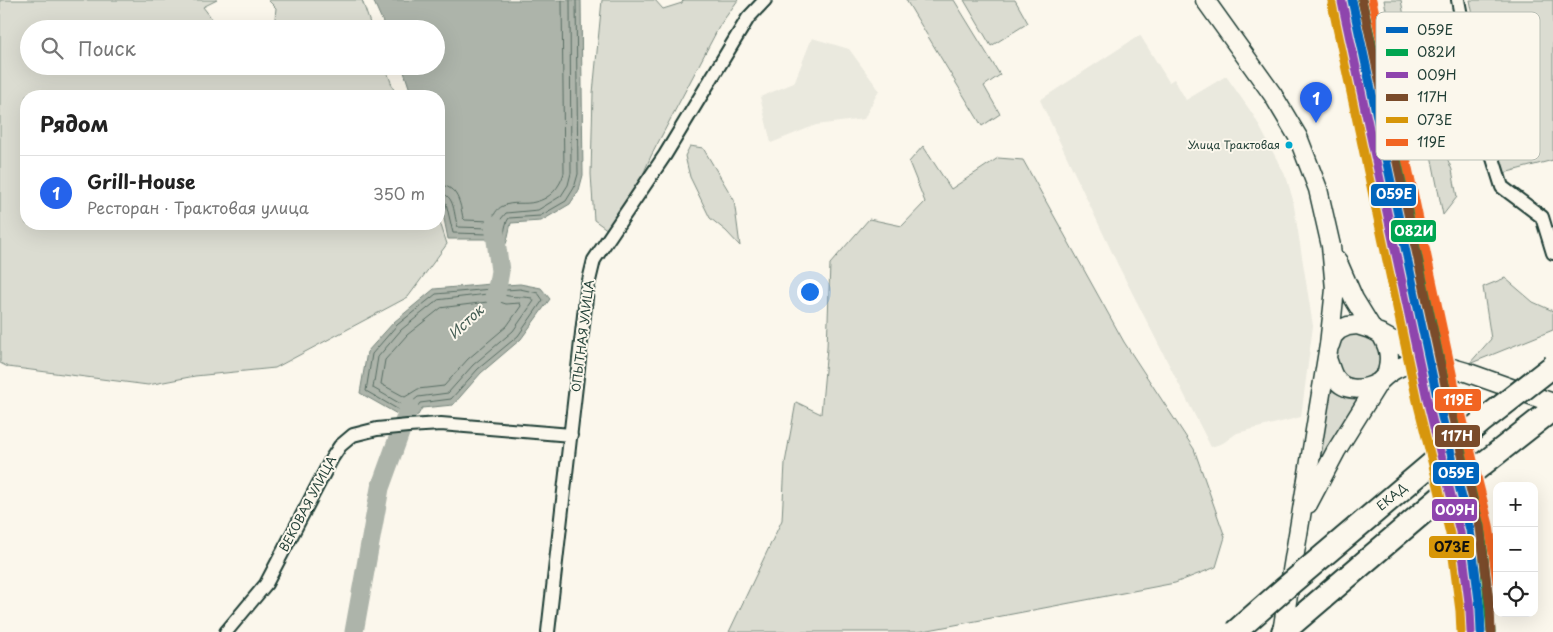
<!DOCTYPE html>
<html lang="ru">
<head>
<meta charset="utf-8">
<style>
  :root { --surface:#fff; --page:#f6f6f6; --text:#222; --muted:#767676; --line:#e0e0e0; --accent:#2563eb }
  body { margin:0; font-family:"Playpen Sans",sans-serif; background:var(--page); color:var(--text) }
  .controls { position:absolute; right:15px; bottom:15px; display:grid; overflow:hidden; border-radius:10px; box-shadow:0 5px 20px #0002 }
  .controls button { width:45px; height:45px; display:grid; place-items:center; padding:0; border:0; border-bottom:1px solid var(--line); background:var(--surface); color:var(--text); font:25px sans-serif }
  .you { position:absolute; left:809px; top:291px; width:18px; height:18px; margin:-12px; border:4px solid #fff; border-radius:50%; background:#1a73e8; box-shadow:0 0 0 8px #1a73e833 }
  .badge { display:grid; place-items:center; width:32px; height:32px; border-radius:50%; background:var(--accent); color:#fff; font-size:16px; font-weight:700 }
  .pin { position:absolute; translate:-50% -41px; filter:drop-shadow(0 1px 2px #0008) }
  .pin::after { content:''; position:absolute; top:26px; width:18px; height:15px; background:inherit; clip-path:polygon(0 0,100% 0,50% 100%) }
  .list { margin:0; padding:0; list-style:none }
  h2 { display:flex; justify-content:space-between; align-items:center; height:65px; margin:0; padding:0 20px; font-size:21px }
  h2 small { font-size:16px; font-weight:400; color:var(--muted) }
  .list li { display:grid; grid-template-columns:32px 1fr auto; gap:15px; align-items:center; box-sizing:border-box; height:75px; padding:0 20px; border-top:1px solid var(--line) }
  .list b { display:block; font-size:19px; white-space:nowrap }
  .list p { margin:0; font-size:16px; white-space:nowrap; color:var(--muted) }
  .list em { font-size:16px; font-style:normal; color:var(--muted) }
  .icon { flex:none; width:28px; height:28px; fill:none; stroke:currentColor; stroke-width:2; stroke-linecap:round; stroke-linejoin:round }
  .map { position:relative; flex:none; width:1553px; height:632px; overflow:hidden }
  .search { position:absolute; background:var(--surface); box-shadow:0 5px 20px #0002; left:20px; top:20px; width:425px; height:55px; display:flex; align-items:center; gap:12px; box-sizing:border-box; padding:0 18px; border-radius:28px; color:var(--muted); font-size:19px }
  .panel { position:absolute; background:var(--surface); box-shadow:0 5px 20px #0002; left:20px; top:90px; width:425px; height:140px; border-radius:20px }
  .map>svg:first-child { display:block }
</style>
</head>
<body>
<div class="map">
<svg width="1553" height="632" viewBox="0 0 1553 632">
  <rect width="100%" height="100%" fill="#fbf7ec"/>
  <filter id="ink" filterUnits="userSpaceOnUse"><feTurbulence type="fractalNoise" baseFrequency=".02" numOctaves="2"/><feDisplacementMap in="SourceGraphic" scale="10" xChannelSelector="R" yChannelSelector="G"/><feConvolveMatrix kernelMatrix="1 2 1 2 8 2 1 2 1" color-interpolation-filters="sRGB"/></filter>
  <g filter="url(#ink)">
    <path fill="#eae9de" d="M1140,35L1169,82L1174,79L1186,100L1226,76L1254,116L1287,179L1293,200L1313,326L1301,417L1237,433L1223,443L1211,447L1118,265L1040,100Z
      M812,38L849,49L879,90L864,119L816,125L771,143L760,97L794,83Z"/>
    <path fill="#dbdcd1" stroke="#7d8c82" d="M0,0H217L203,7L220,29H29V66H385L396,96H26V224H439V219L447,244L408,297L275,368L195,376L148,385L8,367L0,363Z
      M268,0H362L372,29H274L276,8Z
      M602,0H655L663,9L682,3L683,0H738L720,25L651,156L635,193L608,230L594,220L591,174L593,93Z
      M906,0H954L1000,75L984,86L1000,114L982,126Z
      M964,0H1015L1028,23L991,46Z
      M1384,0H1401L1417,84L1452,170L1457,197L1443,215L1431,155L1416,154Z
      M1470,0H1553V160L1504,173Z
      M690,146L703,148L734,200L740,246L726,231L710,218L690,177L685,156Z
      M923,146L951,189L998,158L1023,160L1124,342L1194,449L1225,537L1216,567L1175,583L918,632H729L782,520L785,463L796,402L821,414L827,348L830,264L869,219L902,226L925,202L909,162Z
      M1505,278L1533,302L1553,311V330L1469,364L1491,339L1483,287Z
      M1335 356a23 23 0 1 1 46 0a23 23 0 1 1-46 0Z
      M1330,390L1346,398L1360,400L1314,477Z"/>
    <path fill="#adb4aa" stroke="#74847b" d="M373,0H581L583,175L579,190L570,204L541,221L511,223L507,241L503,251L491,249L487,239H448L439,193V96H412L402,66H436V29H386Z
      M500,271L505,272L506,285L520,284L541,288L550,299L521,339L481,373L453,405L422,408L418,415L406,419L360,393L367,352L394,322L434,289L491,284L496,272Z"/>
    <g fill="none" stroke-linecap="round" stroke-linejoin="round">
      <path stroke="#586d63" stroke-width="1" d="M439,185C458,186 460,203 463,218L465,220L491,221C494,215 496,209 503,206C513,201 525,205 535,202C550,199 560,187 564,173L562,0
        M439,193C456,194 453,215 458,227L488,228L496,231L498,230L501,219L506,213L538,210L561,196L568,185L571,173L570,0
        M439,199L443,200L446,203L453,233L488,234L491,237L494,244H499C506,238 503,226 509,218L540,216L566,201L574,188L578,174L576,0
        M497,283H500L506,290L520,289L538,293L543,300L518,336L478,369L451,399L420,403L414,411L406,414L366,391L372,354L397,325L436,294L491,289Z
        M498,293C508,298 521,296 532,298L534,301L513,331L473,365L448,393L418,397L406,407L373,388L378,357L401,330L438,300Z
        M497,301L506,304L520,303L521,306L507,326L468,359L444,386L418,389L405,397L381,384L385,360L407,335L441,308Z"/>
      <path stroke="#adb4aa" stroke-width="19" d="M494,296L496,294L500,271L494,225
        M354,632L380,488L409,408"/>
      <g stroke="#1f3d34" stroke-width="16">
        <path id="street" d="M1458,0L1481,120L1502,187L1542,217L1553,253
          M226,632L266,584L332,458L340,446L353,435L377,429L408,426L441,424L571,435
          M548,632L587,289L594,260L665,155L748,18L765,0"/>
      </g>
      <g stroke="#1f3d34" stroke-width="21">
        <path id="secondary" d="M1205,0L1273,95L1298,137L1318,189L1331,246L1335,289L1329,345L1282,632
          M1337,260L1354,299L1373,330
          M1380,333C1389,347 1391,357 1387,373
          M1330,345L1333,336L1339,330L1348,326L1357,325L1373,330L1408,349L1425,360L1466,372L1553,403
          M1327,359C1330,365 1331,373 1335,378C1345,393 1365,390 1379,382
          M1308,504L1336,451L1379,382C1392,368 1406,364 1425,360"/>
      </g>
      <g stroke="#1f3d34" stroke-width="26">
        <path id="highway" d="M1283,632L1441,497L1553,409"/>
      </g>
      <use href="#street" stroke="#fbf7ec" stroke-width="12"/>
      <use href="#secondary" stroke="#fbf7ec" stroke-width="18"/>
      <use href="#highway" stroke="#fbf7ec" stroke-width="22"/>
      <g stroke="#1f3d34" stroke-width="26" stroke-linecap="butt">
        <path id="highway-bridge" d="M1235,632L1284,589L1481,422L1553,366"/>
      </g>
      <use href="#highway-bridge" stroke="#fbf7ec" stroke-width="22"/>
      <g stroke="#fbf7ec" stroke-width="12">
        <path id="rail-1" d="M1352,0L1437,397L1470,530L1480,609L1481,632"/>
      </g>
      <g stroke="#fbf7ec" stroke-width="12">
        <path id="rail-2" d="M1362,0L1403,179L1445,382L1481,527L1491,632"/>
      </g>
      <g stroke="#fbf7ec" stroke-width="12">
        <path id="rail-3" d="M1342,2L1427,399L1460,532L1470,610L1471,632"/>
      </g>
      <g stroke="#fbf7ec" stroke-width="12">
        <path id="rail-4" d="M1362,0L1447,395L1480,528L1490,608L1491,632"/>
      </g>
      <g stroke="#fbf7ec" stroke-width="12">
        <path id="rail-5" d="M1332,4L1417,401L1450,534L1460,611L1461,632"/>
      </g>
      <g stroke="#fbf7ec" stroke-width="12">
        <path id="rail-6" d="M1372,0L1456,392L1489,525L1497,582"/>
      </g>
      <use href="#rail-1" stroke="#0065bd" stroke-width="9"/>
      <use href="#rail-2" stroke="#00a651" stroke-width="9"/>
      <use href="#rail-3" stroke="#8e44ad" stroke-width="9"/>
      <use href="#rail-4" stroke="#7a4b2a" stroke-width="9"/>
      <use href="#rail-5" stroke="#d79608" stroke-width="9"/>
      <use href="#rail-6" stroke="#f26522" stroke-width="9"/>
    </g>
  </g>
  <circle fill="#00a9ce" stroke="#fbf7ec" stroke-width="2" cx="1289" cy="145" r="4.5"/>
  <g text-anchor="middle" stroke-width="4" stroke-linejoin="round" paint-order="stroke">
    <g font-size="11" fill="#1f3d34" stroke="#fbf7ec" text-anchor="end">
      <text x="1280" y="149">Улица Трактовая</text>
    </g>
    <g font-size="12" fill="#1f3d34" stroke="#fbf7ec">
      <text transform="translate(583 336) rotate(-83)" y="4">ОПЫТНАЯ УЛИЦА</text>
      <text transform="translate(1392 497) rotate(-40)" y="4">ЕКАД</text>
      <text transform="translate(308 504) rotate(-62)" y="4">ВЕКОВАЯ УЛИЦА</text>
    </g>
    <g font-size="14" font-style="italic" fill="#425b52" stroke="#fbf7ec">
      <text transform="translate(466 322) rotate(-43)" y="5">Исток</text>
    </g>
  </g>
  <rect x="1376" y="12" width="164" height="148" rx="8" fill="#fbf7ec" stroke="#b9bfb5" stroke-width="1"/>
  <rect x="1386" y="27" width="22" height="6" fill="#0065bd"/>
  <rect x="1386" y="49" width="22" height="7" fill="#00a651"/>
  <rect x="1386" y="72" width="22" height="6" fill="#8e44ad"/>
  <rect x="1386" y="94" width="22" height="7" fill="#7a4b2a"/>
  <rect x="1386" y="117" width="22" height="6" fill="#d79608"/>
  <rect x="1386" y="139" width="22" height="7" fill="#f26522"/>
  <g font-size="14" fill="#1f3d34">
    <text x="1417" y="35">059Е</text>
    <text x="1417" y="57">082И</text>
    <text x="1417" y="80">009Н</text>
    <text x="1417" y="102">117Н</text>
    <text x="1417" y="125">073Е</text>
    <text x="1417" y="147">119Е</text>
  </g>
  <g stroke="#fbf7ec" stroke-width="2">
    <rect x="1370" y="183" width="47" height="24" rx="5" fill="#0065bd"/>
    <rect x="1390" y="219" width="47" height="24" rx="5" fill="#00a651"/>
    <rect x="1434" y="388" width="48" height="24" rx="5" fill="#f26522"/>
    <rect x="1434" y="424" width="47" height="24" rx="5" fill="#7a4b2a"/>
    <rect x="1432" y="461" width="48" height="24" rx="5" fill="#0065bd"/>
    <rect x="1431" y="498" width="47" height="24" rx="5" fill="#8e44ad"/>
    <rect x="1428" y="535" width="47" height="24" rx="5" fill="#d79608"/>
  </g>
  <g font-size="14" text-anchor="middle" font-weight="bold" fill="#fff">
    <text x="1394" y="199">059Е</text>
    <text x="1414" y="236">082И</text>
    <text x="1458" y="405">119Е</text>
    <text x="1457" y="441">117Н</text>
    <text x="1456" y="478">059Е</text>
    <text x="1455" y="515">009Н</text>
  </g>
  <g font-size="14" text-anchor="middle" font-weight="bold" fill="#111">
    <text x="1452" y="552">073Е</text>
  </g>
</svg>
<div class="controls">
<button>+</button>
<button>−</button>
<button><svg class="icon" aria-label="locate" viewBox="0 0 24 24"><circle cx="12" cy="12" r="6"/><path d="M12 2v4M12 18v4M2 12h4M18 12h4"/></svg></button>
</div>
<div class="you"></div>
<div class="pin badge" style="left:1316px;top:123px">1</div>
<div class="search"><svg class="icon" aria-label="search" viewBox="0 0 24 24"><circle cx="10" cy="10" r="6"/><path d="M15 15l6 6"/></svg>Поиск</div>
<section class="panel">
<h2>Рядом<small></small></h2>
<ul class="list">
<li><span class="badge">1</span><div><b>Grill-House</b><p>Ресторан · Трактовая улица</p></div><em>350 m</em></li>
</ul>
</section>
</div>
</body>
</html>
